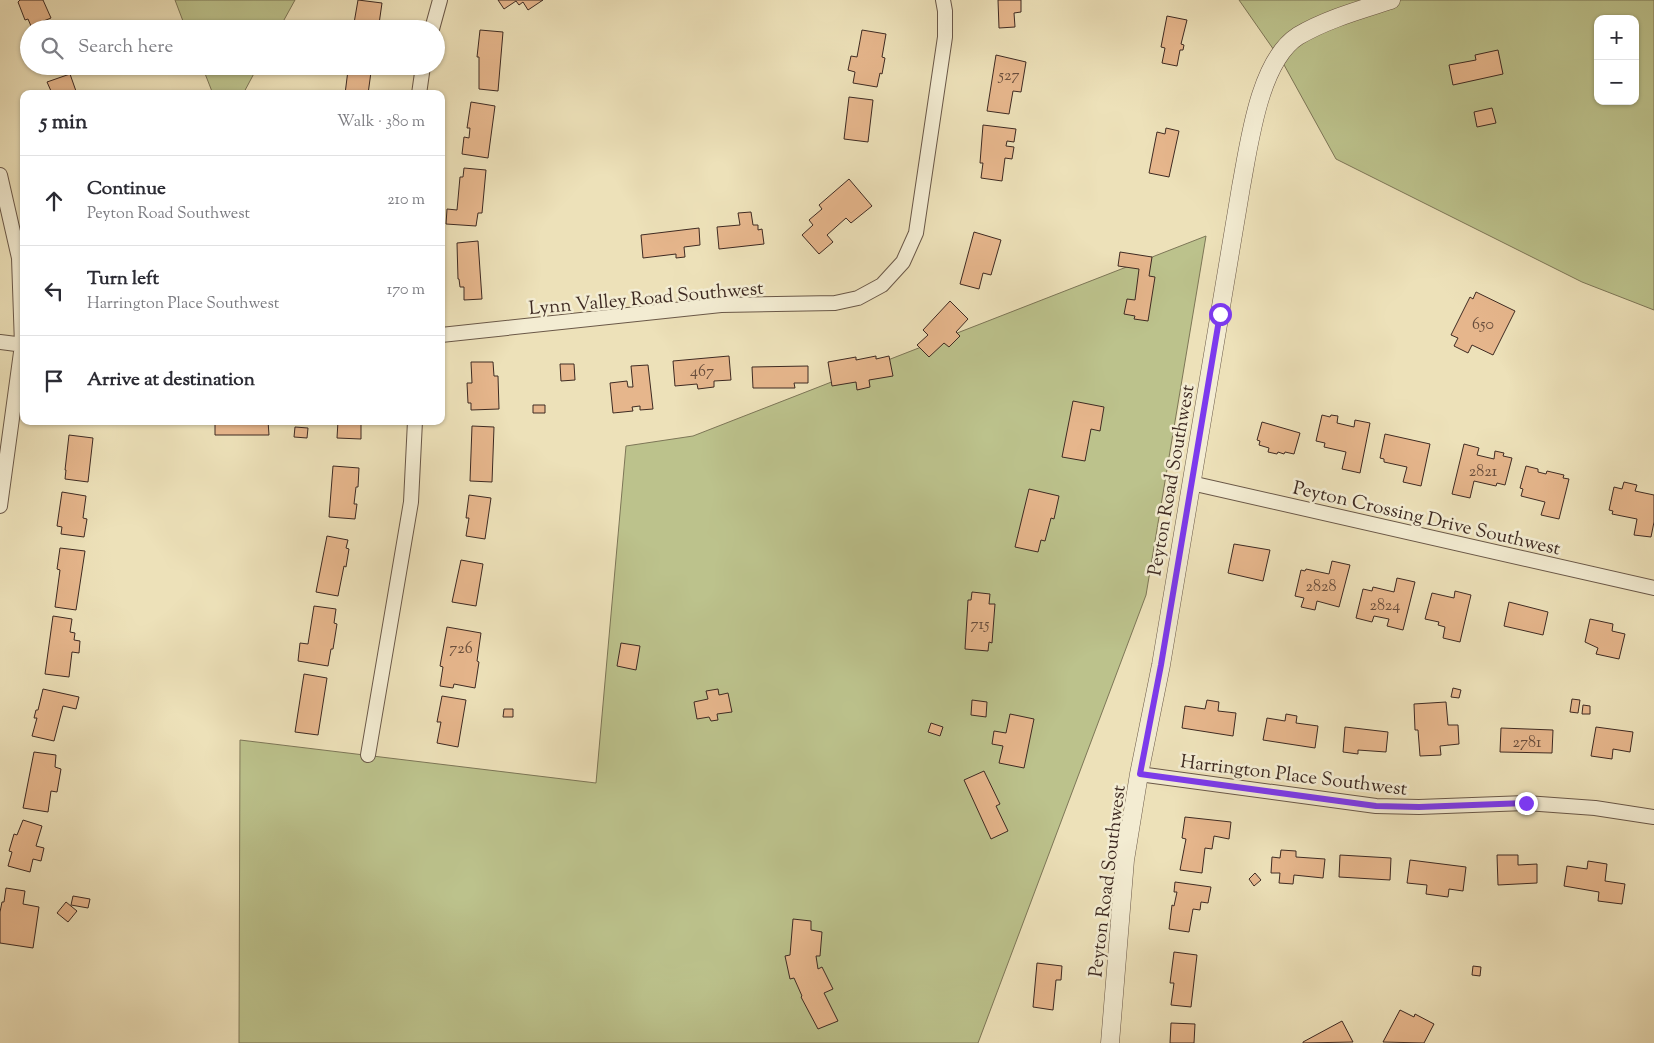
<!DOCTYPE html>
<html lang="en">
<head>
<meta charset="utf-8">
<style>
  :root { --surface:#fff; --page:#f2f2f3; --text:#2b2b33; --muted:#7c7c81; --line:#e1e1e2 }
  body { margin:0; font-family:"Sorts Mill Goudy",serif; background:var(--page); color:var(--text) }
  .controls { position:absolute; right:15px; top:15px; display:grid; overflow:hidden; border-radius:10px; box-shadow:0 1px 4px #0004 }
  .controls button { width:45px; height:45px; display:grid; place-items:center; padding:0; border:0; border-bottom:1px solid var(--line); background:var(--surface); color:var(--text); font:25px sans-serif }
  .stop { position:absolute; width:15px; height:15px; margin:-11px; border:4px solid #7c3aed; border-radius:50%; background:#fff }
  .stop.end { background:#7c3aed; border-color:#fff; box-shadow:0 1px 5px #0008 }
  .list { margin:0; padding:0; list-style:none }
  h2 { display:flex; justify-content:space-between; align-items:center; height:65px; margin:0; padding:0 20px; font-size:21px }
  h2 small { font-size:16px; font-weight:400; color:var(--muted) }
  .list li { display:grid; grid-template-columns:32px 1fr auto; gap:15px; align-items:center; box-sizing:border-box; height:90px; padding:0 20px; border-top:1px solid var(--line) }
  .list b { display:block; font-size:19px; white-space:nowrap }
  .list p { margin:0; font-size:16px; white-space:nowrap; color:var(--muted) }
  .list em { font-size:16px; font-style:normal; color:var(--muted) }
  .icon { flex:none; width:28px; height:28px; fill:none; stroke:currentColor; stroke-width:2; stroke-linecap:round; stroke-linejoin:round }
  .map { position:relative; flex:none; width:1654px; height:1043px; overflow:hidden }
  .search { position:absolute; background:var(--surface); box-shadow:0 1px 4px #0004; left:20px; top:20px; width:425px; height:55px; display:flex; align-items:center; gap:12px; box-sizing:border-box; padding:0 18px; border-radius:28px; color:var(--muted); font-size:19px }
  .panel { position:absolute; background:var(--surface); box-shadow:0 1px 4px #0004; left:20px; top:90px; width:425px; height:335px; border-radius:10px }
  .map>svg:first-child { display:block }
</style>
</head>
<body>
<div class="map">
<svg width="1654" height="1043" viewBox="0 0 1654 1043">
  <rect width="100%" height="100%" fill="#ede1b9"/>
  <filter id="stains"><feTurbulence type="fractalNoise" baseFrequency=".004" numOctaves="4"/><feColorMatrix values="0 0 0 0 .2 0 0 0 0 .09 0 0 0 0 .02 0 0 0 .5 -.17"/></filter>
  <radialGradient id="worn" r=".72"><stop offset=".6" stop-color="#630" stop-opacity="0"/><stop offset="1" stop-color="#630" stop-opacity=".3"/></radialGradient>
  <path fill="#bcc28c" stroke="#7d7657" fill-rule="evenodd" d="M175,0H295L279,29H186Z
    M1239,0H1654V310L1582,282L1336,159L1283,63ZM1598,19H1635V101H1598Z
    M202,66H258L243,94H213Z
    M1206,236L1146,595L978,1043H239L240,740L596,783L626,446L693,436Z"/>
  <path fill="#e6b68c" stroke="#3e2a22" d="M43,0L51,18L31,26L28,19L25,20L18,2L20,0Z
    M358,0L382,3L379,24L375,23V29H353Z
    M498,0H543L528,10L523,2L519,5L516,1L504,9Z
    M998,0H1021V12L1014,13L1015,27L999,28Z
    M1167,16L1187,20L1181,44L1184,45L1183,50H1180L1177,66L1162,63L1165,48L1161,47Z
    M480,30L503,32L498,91L479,89V57H477Z
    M862,30L886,34L882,57L885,58L882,74L880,73L877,87L853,83L855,72L848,70L851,56L857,57Z
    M1498,50L1503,74L1453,85L1449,65L1476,60L1475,55Z
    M996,55L1026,62L1021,92L1013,91L1009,114L987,111Z
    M348,70L371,72L368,94H345Z
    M70,74L77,94H49L48,92L51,91L47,82Z
    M849,97L873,100L868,142L844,139Z
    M471,102L495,106L488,158L462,154L464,137L469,138L470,128H467Z
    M1492,108L1496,123L1477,127L1474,112Z
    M983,125L1016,129L1014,142L1007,141L1006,146L1014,147L1012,159L1005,158L1002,181L981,178L983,163H980Z
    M1166,128L1179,131L1169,177L1149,173L1157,132L1165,134Z
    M464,168L486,170L482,213H478L476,226L446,224L447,209L457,210L460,177H463Z
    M849,179L872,206L851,223L846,218L827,235L833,242L819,254L802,235L813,225L809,220L822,209L819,205Z
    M751,212L753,225H758V230L762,229L764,244L719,249L717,227L740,225L738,213Z
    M699,228L700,245L684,247L685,257L676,258V254L643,258L641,235Z
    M974,232L1001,240L991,275L983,273L979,289L960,284Z
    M478,241L482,299L464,300V287H460L459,279H458L457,243Z
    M1120,252L1152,257L1149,276L1155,277L1148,321L1134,319L1135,316L1124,314L1127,299L1135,300L1139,269L1118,266Z
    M1476,292L1515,311L1493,355L1472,345L1468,353L1454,346L1458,338L1451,335L1470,297L1473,299Z
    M950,301L968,319L956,332L960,336L949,347L944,343L929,357L917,345L928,335L923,330Z
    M729,356L731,380L714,381V387L698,389L697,384L675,386L673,361Z
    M876,356V359L889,356L893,376L869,380L870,387L857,390L856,382L832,386L828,362L856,357V360Z
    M471,362H493L494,376H498L499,409L471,410V403H468L467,383H472Z
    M560,364H574L575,380L561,381Z
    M648,365L653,409L640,410V406L632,407L633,411L613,413L610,383L627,381L628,387H633L631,366Z
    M808,366V383H794L795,388H753L752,367Z
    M1073,401L1104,407L1100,431L1091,429L1085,461L1062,457Z
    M533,405H545V413H533Z
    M1322,415L1330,417L1331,415L1338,416L1337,423L1354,427L1355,420L1370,423L1360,473L1342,469L1346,452L1324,447L1325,443L1316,441Z
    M215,421H268L269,435H215Z
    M338,421H361V439L337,438Z
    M1262,422L1300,433L1294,454L1285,452L1284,454L1278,452L1277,454L1268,452L1269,448L1259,445L1260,441L1257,440Z
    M472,426L494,427L492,482L470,481Z
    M295,427L308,428L307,438L294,437Z
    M1385,434L1430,444L1421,486L1403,482L1407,467L1384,462V459L1380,458Z
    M69,435L93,438L88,482L65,479L66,470H65Z
    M1464,444L1479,448L1477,455L1494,459L1495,451L1504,453L1503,456L1512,458L1505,485L1497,483L1496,486L1474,481L1470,498L1452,494Z
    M333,466L359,468L358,487H356L354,504H357L355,519L329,517Z
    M1526,466L1538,469V472L1546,474L1547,471L1564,475L1563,478L1569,479L1559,519L1541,515L1545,502L1521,496L1523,489L1520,488Z
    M1624,482L1637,485L1635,491L1654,495V522L1651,537L1634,535L1637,519L1612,514L1613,511L1609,510L1614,487L1622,489Z
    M1029,489L1059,496L1054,519L1051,518L1045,541L1041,540L1038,552L1015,547Z
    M62,492L86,496L83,518L87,519L84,537L61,534L62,527L57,526Z
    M469,495L491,498L485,539L466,536L469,518H466Z
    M327,536L348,540L346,548L349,549L346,567L344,566L338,596L316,592Z
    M1234,544L1270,550L1263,581L1228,573Z
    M60,548L85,551L76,610L55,607L60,570L57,569Z
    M461,560L483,564L476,606L452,602Z
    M1332,561L1350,565L1339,607L1317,601L1315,610L1301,607L1304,598L1295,596L1301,570L1305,571L1306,569L1329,574Z
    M1397,578L1415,582L1403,630L1387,626L1389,619L1374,616L1372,622L1356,618L1363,589L1372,591L1373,587L1394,592Z
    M1455,591L1471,595L1460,642L1443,638L1445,627L1438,625L1439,622L1425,619L1432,593L1454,598Z
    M972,592L990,594L989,604H995L992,643L989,642L988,651L965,649L968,600H971Z
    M1509,602L1548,612L1543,635L1504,626Z
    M314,606L336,609L334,623L337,624L333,649H331L328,666L298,661L300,643L308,644Z
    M53,616L72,619L70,632L75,633L74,640L80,641L79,653L72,652L69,677L45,674Z
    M1590,619L1613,624L1612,631L1625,634L1619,659L1596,654L1598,648L1585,642Z
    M447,627L481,633L477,661L479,662L475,688L454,684L453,688L440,686L443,667L440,666Z
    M621,643L640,646L636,670L617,666Z
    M304,674L327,678L318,735L295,732Z
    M1453,688L1461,690L1459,698L1451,697Z
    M43,689L79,697L76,709L63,706L54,741L32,736L37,718H34L36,710H38Z
    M718,689L719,695L728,693L732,712L717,714L718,720L711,721L709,717L697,719L694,702L708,699L706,691Z
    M442,696L466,700L458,747L437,743L441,722H437Z
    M1572,699L1580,700L1578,713L1570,712Z
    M972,700L987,702L986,717L971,715Z
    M1207,700L1219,702L1218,711L1236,713L1233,736L1182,728L1185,706L1205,709Z
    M1446,702L1448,725H1458L1459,744L1440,746L1441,755L1420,756L1418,730H1415L1414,704Z
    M1583,705L1590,706V714H1582Z
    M504,709H513V717H503Z
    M1010,714L1034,719L1024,768L999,763L1003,746L992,744L994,731L1006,733Z
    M1286,714L1297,716L1296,723L1318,726L1315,748L1263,740L1267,718L1285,721Z
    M931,723L943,727L940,736L928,732Z
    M1345,727L1388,732L1386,752L1358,750V754L1343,752Z
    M1596,727L1633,732L1630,752L1613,749L1612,759L1591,756Z
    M1501,728L1553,730L1552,753L1500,752Z
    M34,752L56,755L55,767L61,769L57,792L51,791L48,812L23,808Z
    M984,771L1000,804L996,806L1008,831L991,839L964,780Z
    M1185,817L1231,822L1229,839L1214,836L1212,849L1205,848L1202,873L1180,870L1186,839L1182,838Z
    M23,820L42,826L36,846L44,848L41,861L33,859L30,872L8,866L12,852L9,851L14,834L17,835Z
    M1281,850L1296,851V857L1325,859L1323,878L1294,875L1293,884L1279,883L1280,873H1271L1272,857L1280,858Z
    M1340,855L1391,858L1390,880L1339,877Z
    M1497,855H1518V865L1537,864V883L1498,885Z
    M1410,860L1466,867L1463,891L1449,889L1448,897L1426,894L1427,885L1407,883Z
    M1588,861L1607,864L1605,881L1625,884L1622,904L1598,901L1599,892L1564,886L1567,866L1587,869Z
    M1255,873L1261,880L1254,886L1249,879Z
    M1175,882L1211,887L1208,903L1201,902L1200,910L1193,909L1189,932L1169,929L1172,905L1174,906L1177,892H1174Z
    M6,888L25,891L23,904L39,907L33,948L0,943V912L2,902H4Z
    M73,896L90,899L88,908L71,905Z
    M66,902L77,911L68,922L57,913Z
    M793,919L811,921V930L822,932L820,956H816L818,969L822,967L833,989L824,993L838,1021L818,1029L801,997L802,996L794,978L790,979L785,956L790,955Z
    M1174,952L1197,955L1191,1007L1171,1005L1174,983H1170Z
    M1037,963L1062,966L1061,980H1056L1053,1010L1033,1007Z
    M1473,966L1481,967L1480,976L1472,975Z
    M1400,1010L1414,1017L1415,1014L1434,1024L1424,1043L1383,1042Z
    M1342,1021L1353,1042L1303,1043V1042Z
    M1171,1023L1195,1024L1194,1043H1170Z"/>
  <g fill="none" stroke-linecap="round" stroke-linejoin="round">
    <g stroke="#6a5848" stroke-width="16">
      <path id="minor" d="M432,29L440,0
        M419,94L423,66
        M0,175L19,258L22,345L0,506
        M441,335L721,305L835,303L858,298L882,285L903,262L916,233L945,37V11L943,0
        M0,342L24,345
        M1191,483L1654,588
        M368,755L411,502L415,421
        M1139,774L1376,806L1419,807L1526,803L1595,808L1654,817"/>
    </g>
    <g stroke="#6a5848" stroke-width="19">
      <path id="tertiary" d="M1110,1043L1125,860L1139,774L1161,665L1241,187C1249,145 1259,61 1298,36C1327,19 1360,10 1391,0"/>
    </g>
    <use href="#minor" stroke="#f3ecd2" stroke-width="14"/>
    <use href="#tertiary" stroke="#f3ecd2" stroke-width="18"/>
  </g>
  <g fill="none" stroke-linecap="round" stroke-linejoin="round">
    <path stroke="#7c3aed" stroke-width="6" d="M1220,314L1161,665L1140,774L1376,806L1419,807L1526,803"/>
  </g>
  <g text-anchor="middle" stroke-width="5" stroke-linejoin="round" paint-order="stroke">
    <g font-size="16" fill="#684d3c">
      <text x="1009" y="80">527</text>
      <text x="1483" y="329">650</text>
      <text x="702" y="376">467</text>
      <text x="1483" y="476">2821</text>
      <text x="1321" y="591">2828</text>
      <text x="1385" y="610">2824</text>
      <text x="980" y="629">715</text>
      <text x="461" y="653">726</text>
      <text x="1527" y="747">2781</text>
    </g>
    <g font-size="19" fill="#3e2a22" stroke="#f3ecd2">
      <text transform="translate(646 297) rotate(-5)" y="7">Lynn Valley Road Southwest</text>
      <text transform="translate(1170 480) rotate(-80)" y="7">Peyton Road Southwest</text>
      <text transform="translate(1427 517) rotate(13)" y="7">Peyton Crossing Drive Southwest</text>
      <text transform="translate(1294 774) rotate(7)" y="7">Harrington Place Southwest</text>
      <text transform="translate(1106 881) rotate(-83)" y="7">Peyton Road Southwest</text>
    </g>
  </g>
  <rect width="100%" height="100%" filter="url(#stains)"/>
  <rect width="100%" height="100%" fill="url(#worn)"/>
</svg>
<div class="controls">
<button>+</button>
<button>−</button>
</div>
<div class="stop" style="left:1220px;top:314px"></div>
<div class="stop end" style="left:1526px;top:803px"></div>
<div class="search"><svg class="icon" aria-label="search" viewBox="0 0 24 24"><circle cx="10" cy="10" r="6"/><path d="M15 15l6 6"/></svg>Search here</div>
<section class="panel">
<h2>5 min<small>Walk · 380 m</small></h2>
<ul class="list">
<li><svg class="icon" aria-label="ahead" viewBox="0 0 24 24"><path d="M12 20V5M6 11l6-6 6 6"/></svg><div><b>Continue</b><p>Peyton Road Southwest</p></div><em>210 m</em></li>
<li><svg class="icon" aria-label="left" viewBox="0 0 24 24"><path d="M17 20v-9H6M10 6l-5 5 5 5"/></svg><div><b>Turn left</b><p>Harrington Place Southwest</p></div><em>170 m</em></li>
<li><svg class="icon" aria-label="arrive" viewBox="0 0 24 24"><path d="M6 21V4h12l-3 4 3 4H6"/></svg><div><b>Arrive at destination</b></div></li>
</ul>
</section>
</div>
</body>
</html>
